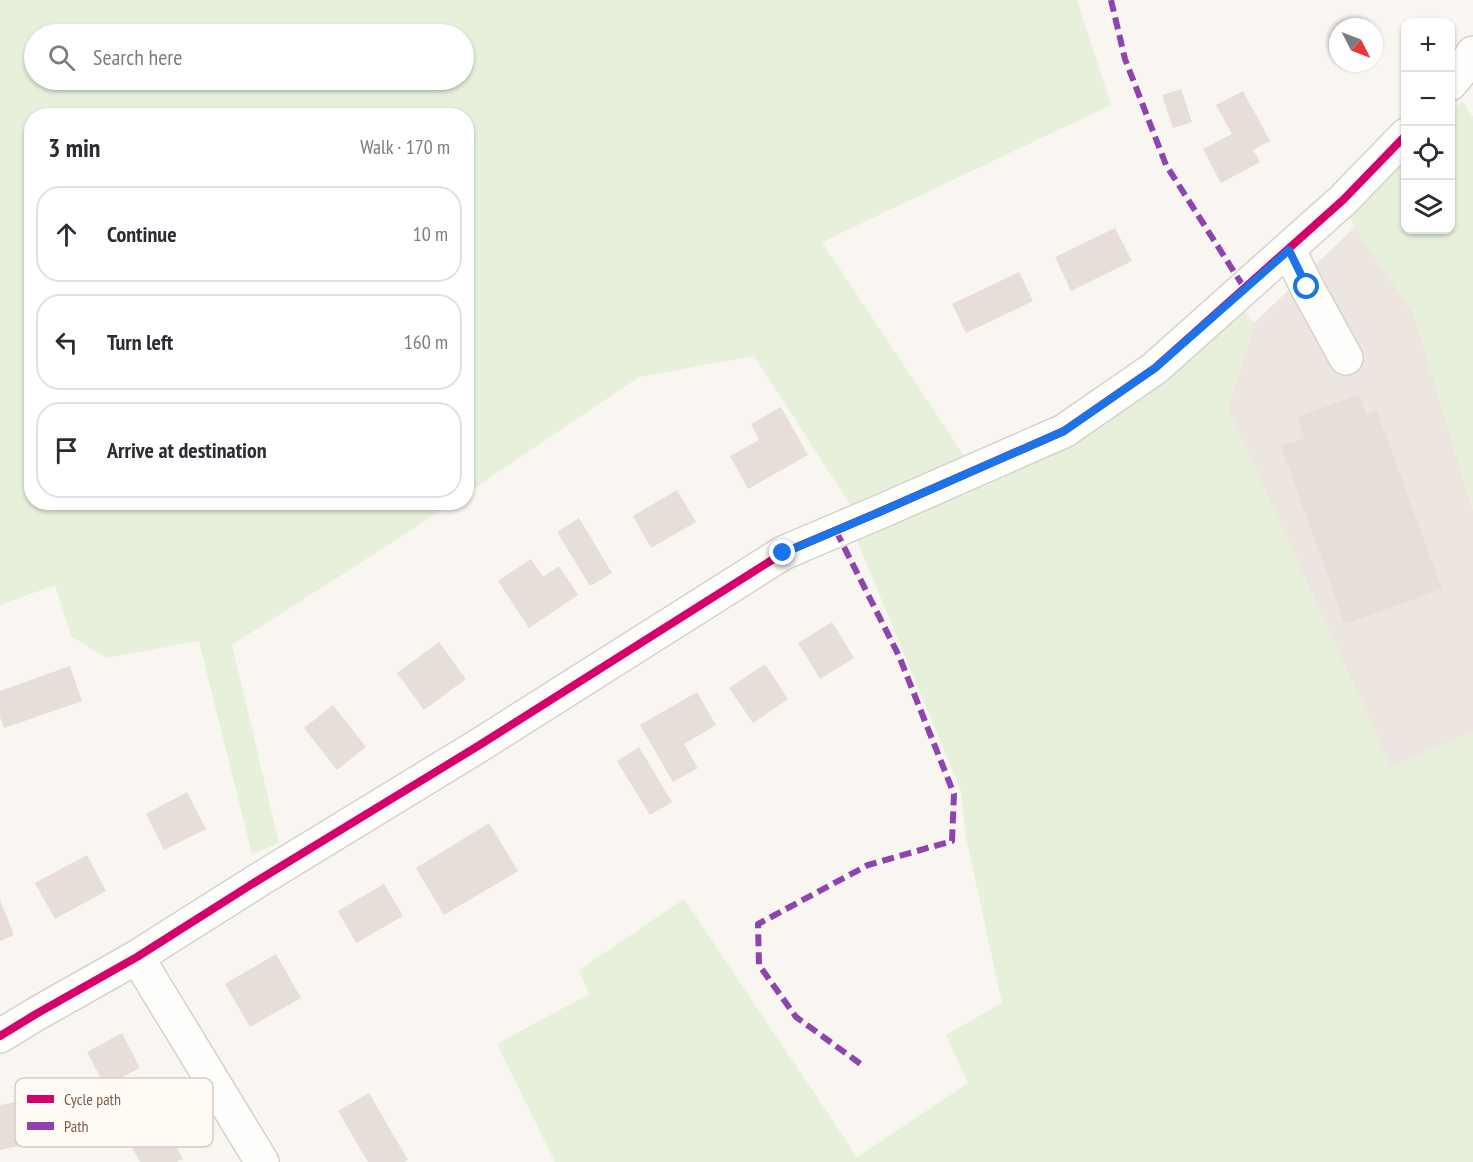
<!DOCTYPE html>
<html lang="en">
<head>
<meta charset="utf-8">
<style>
  :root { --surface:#fff; --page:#f7f7f7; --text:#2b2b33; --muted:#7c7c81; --line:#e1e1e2 }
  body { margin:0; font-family:"PT Sans Narrow",sans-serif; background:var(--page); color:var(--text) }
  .controls { position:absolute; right:18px; top:18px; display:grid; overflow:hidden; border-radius:12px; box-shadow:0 2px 4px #0004 }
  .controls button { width:54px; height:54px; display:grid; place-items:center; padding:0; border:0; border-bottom:2px solid var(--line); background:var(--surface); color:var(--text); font:30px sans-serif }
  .compass { position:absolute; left:1329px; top:18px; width:54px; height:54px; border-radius:50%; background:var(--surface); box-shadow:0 2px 4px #0004; rotate:132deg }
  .stop { position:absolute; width:18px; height:18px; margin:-14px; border:4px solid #1a73e8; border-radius:50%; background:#fff }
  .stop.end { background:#1a73e8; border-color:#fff; box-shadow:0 2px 6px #0008 }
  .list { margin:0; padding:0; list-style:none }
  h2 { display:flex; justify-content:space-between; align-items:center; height:78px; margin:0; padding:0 24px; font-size:26px }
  h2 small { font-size:20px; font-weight:400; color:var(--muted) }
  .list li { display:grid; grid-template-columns:39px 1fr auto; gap:18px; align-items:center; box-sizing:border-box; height:96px; margin:0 12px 12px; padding:0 12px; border:2px solid var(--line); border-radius:24px }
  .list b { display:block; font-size:22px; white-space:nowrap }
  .list em { font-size:20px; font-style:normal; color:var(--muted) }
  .icon { flex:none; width:33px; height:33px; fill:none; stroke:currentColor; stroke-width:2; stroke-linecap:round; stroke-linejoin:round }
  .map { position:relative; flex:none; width:1473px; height:1162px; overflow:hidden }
  .search { position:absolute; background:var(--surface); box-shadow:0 2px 4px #0004; left:24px; top:24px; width:450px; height:66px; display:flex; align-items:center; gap:15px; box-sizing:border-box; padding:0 21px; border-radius:33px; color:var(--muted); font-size:22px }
  .panel { position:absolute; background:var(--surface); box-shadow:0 2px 4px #0004; left:24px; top:108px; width:450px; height:402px; border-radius:24px }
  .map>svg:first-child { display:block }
</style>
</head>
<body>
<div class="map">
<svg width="1473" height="1162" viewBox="0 0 1473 1162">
  <rect width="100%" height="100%" fill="#f9f5f0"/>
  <path fill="#ede5e0" d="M1355,227L1414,314L1473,511V732L1391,767L1228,409L1254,323Z"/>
  <path fill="#e7f0db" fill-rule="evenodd" d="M0,0H1077L1111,105L822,242L965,457L851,506L754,356L639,377L467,493L466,116H32V502L452,503L399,538L232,645L279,843L252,854L199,641L106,658L71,636L55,585L0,605ZM34,34H464V80H34Z
    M1462,101L1473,117V511L1414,314L1355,227L1349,215L1405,158L1406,230H1450L1451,113Z
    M1242,307L1254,323L1228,409L1391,767L1473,732V1162H555L497,1044L589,994L579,970L684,899L857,1157L968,1083L946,1035L1002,1003L966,837L961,791L855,536Z"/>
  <path fill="#e6ded7" d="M1181,89L1192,122L1173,128L1162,95Z
    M1243,91L1270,141L1253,150L1260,162L1221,183L1203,149L1232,134L1216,105Z
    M1115,228L1132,261L1071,291L1055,257Z
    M1019,272L1033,301L966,333L952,304Z
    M1359,394L1366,415L1377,411L1442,589L1345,624L1281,446L1305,438L1298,417Z
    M781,407L808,455L748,489L730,456L759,440L751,424Z
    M677,490L696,522L651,548L633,516Z
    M579,518L612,573L590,586L557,532Z
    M531,559L543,577L559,566L578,595L529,628L498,581Z
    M832,622L854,658L820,679L798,643Z
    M439,642L466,679L424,710L397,673Z
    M765,664L788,699L753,723L729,688Z
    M70,666L82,701L4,728L0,717V691Z
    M697,692L716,725L684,744L698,768L673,782L640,725Z
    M333,705L366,747L337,770L304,728Z
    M639,747L672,802L650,815L617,761Z
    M187,792L206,829L164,850L146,814Z
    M489,823L518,871L444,915L416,868Z
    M87,855L106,891L55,919L35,883Z
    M384,884L403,916L356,943L338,911Z
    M0,900L14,935L0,941Z
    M276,954L301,998L250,1027L225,984Z
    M122,1033L140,1068L105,1086L87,1052Z
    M145,1092L183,1159L177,1162H140L111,1111Z
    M369,1093L408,1160L404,1162H368L338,1111Z
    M15,1102L23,1145L0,1150V1105Z"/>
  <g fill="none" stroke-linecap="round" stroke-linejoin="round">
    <g stroke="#d7d1cb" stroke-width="36">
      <path id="minor" d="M1450,84L1464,67L1473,53
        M1289,250L1307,287L1346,358
        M137,957L262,1162
        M0,1036L36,1014L137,957L257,881L478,746L783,553L884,510L1064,431L1155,368L1343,200L1406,135"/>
    </g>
    <use href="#minor" stroke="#fefefd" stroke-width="33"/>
    <path stroke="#8e44ad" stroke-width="6" stroke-dasharray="12 6" stroke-linecap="butt" d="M1111,0L1125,59L1166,165L1245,289
      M836,531L899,656L954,794L952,841L868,865L758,924L759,965L796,1017L862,1065"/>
    <g stroke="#fffaf3" stroke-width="11">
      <path id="cycleway" d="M0,1036L36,1014L137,957L257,881L478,746L783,553L884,510L1064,431L1155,368L1343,200L1406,135"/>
    </g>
    <use href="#cycleway" stroke="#d6006c" stroke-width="8"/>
  </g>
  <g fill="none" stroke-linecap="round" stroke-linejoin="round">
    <path stroke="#1a73e8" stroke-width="8" d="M783,553L884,510L1064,431L1155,368L1289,250L1307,287"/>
  </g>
  <rect x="15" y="1078" width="198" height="69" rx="9" fill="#fffaf3" stroke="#d7cbc1" stroke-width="1.5"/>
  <rect x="27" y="1095" width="27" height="8" fill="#d6006c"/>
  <rect x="27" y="1122" width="27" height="8" fill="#8e44ad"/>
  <g font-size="16" fill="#7a5c4d">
    <text x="64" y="1105">Cycle path</text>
    <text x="64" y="1132">Path</text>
  </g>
</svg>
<div class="controls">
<button>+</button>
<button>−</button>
<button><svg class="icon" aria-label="locate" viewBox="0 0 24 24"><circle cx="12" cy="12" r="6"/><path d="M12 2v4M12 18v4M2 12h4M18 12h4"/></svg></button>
<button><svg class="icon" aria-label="layers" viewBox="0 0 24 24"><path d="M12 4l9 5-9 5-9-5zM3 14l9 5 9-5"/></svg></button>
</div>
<svg class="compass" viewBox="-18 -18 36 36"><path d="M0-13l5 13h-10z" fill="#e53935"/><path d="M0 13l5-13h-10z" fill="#7c7c81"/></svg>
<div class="stop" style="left:1307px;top:287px"></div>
<div class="stop end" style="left:783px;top:553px"></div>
<div class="search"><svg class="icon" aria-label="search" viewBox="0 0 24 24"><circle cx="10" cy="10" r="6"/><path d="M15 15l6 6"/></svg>Search here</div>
<section class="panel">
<h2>3 min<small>Walk · 170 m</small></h2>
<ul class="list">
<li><svg class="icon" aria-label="ahead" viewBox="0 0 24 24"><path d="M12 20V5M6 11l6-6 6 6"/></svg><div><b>Continue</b></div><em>10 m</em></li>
<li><svg class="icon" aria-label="left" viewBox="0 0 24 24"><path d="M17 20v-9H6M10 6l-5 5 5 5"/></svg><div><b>Turn left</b></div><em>160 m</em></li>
<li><svg class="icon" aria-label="arrive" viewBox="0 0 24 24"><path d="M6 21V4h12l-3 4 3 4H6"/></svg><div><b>Arrive at destination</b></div></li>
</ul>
</section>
</div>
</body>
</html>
